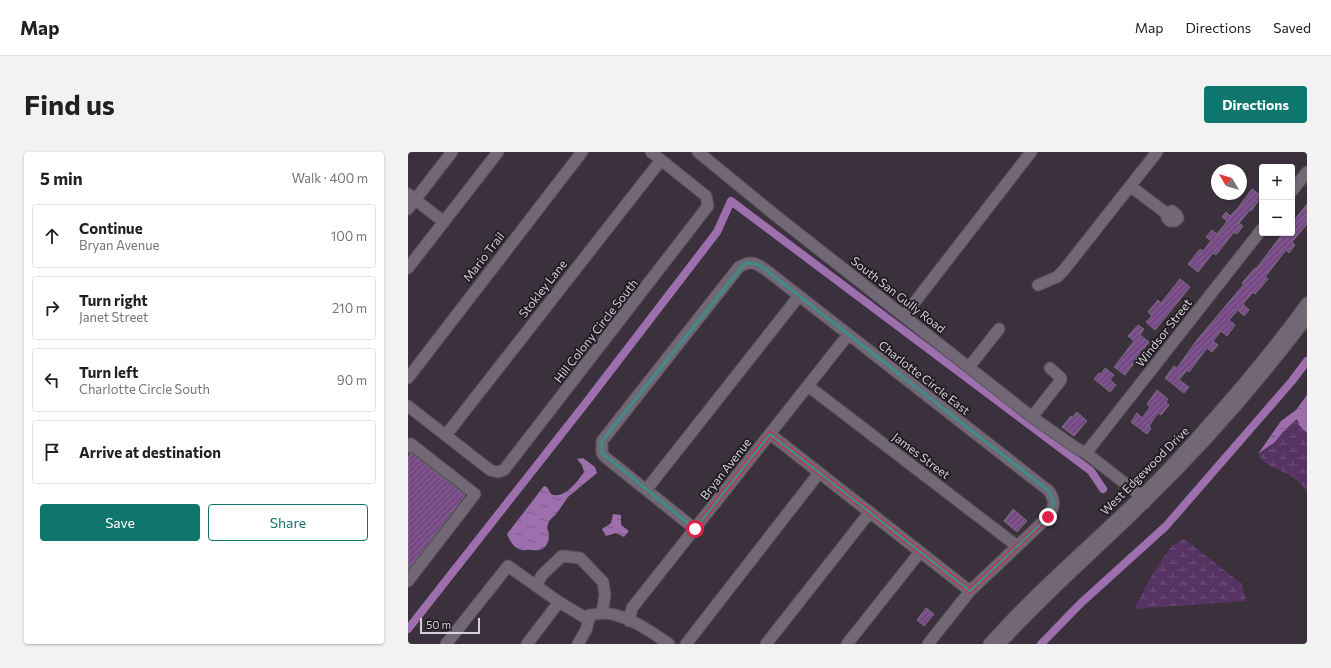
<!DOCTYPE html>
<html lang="en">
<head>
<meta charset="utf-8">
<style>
  :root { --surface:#fff; --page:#f2f2f2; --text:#202124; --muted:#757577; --line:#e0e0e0; --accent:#0f766e }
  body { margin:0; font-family:Commissioner,sans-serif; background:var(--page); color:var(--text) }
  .controls { position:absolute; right:12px; top:12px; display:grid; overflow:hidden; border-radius:4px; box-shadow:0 1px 3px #0004 }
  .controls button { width:36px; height:36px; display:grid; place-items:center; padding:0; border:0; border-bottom:1px solid var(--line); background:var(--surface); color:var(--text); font:20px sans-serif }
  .compass { position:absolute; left:803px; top:12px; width:36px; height:36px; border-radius:50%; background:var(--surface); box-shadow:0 1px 3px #0004; rotate:308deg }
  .scale { position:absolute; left:12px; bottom:10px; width:60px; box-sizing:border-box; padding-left:4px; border:2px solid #d6d0d8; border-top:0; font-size:11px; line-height:14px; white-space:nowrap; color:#d6d0d8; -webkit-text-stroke:3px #1f1b20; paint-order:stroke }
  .stop { position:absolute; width:12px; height:12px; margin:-9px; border:3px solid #e11d48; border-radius:50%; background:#fff }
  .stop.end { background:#e11d48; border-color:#fff; box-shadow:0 1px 4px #0008 }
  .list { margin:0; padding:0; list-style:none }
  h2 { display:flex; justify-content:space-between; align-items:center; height:52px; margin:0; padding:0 16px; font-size:17px }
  h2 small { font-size:13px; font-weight:400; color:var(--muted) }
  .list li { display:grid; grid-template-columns:26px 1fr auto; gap:12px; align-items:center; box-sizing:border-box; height:64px; margin:0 8px 8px; padding:0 8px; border:1px solid var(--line); border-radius:4px }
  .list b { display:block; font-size:15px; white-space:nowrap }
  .list p { margin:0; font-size:13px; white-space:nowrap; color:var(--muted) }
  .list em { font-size:13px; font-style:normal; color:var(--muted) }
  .actions { display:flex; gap:8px; padding:12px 16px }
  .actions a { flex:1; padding:9px 0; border:1px solid var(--accent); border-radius:4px; text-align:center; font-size:14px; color:var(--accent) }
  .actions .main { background:var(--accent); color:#fff }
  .icon { flex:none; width:22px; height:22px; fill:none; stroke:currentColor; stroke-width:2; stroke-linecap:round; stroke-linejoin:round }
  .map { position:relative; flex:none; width:899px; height:492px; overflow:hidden; border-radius:4px }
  header { display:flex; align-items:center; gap:24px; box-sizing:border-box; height:56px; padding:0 20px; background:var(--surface); border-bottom:1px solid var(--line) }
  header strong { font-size:19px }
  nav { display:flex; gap:22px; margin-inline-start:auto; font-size:14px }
  .intro { display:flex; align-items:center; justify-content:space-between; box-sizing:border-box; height:96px; padding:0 24px }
  h1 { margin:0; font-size:28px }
  .button { padding:10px 18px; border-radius:4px; background:var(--accent); color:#fff; font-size:14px; font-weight:700 }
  main { display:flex; gap:24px; padding:0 24px }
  aside { flex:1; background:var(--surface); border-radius:4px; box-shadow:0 1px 3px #0004 }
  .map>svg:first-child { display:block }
</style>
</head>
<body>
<header>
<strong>Map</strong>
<nav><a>Map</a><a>Directions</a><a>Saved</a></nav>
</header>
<div class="intro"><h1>Find us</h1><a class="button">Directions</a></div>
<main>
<aside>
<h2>5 min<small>Walk · 400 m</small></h2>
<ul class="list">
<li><svg class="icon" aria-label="ahead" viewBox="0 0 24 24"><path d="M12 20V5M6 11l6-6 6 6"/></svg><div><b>Continue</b><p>Bryan Avenue</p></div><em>100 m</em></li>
<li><svg class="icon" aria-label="right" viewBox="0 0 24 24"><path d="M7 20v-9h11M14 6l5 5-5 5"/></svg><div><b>Turn right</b><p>Janet Street</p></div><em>210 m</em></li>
<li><svg class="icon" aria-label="left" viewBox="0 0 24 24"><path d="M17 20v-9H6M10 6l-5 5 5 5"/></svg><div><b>Turn left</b><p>Charlotte Circle South</p></div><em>90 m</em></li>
<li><svg class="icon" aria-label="arrive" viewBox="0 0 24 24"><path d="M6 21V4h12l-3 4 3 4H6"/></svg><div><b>Arrive at destination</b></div></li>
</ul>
<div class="actions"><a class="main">Save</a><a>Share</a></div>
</aside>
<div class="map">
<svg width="899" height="492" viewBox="0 0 899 492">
  <defs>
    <pattern id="wetland-marsh" width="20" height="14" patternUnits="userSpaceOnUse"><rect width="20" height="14" fill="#573363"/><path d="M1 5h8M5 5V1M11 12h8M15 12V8" fill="none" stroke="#6e5079"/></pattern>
    <pattern id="water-ripples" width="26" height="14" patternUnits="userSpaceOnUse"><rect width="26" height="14" fill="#9d6fad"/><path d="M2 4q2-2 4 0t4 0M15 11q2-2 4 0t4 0" fill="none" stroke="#7c5e87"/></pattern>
    <pattern id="building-hatch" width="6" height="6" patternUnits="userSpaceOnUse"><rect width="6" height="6" fill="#764a84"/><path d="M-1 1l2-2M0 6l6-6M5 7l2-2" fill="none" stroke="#896395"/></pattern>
  </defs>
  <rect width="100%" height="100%" fill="#3a313d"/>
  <path fill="url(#wetland-marsh)" d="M890,267L892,273L899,281V339C895,335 890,328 885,325C871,317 861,317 850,303L867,290L875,280Z
    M776,387L834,432L838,449L726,457L748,416L764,394Z"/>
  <path fill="url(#water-ripples)" d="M899,243V281L891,273L889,267L875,280L867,290L850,302L873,269L888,258Z
    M175,306L187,315L189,321L160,345L149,361L141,369L139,376C143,384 141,397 130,398C128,399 125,398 123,398C120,397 117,399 114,398C106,397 102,389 99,382L136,334L139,335L143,342C156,348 169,330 176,320L174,313L169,307Z
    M205,362L213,363V373L221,379L216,385L208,381L198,384L194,377L203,371Z"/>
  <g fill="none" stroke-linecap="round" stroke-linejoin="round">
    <path stroke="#9d6fad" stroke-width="8" d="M0,477L177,252L309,80L323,49L683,319L695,337
      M633,492L673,451L758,374L884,229L899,209"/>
  </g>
  <path fill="url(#building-hatch)" stroke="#796e7c" d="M844,37L854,44L843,59L842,58L831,71L835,74L829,82L826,80L808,103L805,101L790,120L780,112L792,97L795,99L803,89L798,85L804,78L809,82L817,72L819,69L814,65L818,60L822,64L829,57Z
    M899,52V72L884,90L887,93L881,101L878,98L857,125L860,127L847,142L845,140L835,152L841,158L836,164L830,158L821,168L827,173L819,184L813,179L805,189L810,193L804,200L799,196L781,220L779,218L771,228L781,235L776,241L757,226L766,214L769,216L789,188L836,132L834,131L847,116L848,117L875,81H884V71Z
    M772,127L782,135L747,178L738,170L744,164L740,160L750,148L753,151Z
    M730,173L736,177L732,183L741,190L728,206L729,207L717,223L706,215L726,189L720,184Z
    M697,216L706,223L702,228L708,233L702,240L686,227L691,221L693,222Z
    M749,238L760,247L758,250L761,253L753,263L750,261L741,274L743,276L739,282L723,270L729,261L734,266L742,255L739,252Z
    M669,260L679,269L666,284L654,275L663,264L664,266Z
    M3,301L57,343L0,418V305Z
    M605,357L619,369L609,380L596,369Z
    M518,456L526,462L516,474L509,468Z"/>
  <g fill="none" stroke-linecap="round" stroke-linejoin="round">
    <g stroke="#57505a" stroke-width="13">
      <path id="minor" d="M290,0L367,63L624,265L668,296L678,301L727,339L737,351
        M722,34L758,61L759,66L762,69H767L770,66L769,63L764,59L758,61
        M884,39L899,20
        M0,42L36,70
        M0,57L44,0
        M0,116L90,0
        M630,133L649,125L656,118L749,0
        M496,164L623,0
        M561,215L591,177
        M0,226L174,0
        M400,234L609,394
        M0,254L82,318L90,320L96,318L300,54L298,44L243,0
        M624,265L653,228V226L642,216
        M362,282L562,439
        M38,283L253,8
        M0,295L3,292L67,342L0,429
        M678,301L854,77
        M238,338L391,144
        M287,377L197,305L194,301V289L331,115C343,108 348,111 358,118L641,339C648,349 646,356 640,365L562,439L520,492
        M128,434L134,423L154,404L172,406L195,430L197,443L194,461
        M221,469L224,456L440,183
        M38,492L100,414L151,450L181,468
        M119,492L151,450
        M170,492L178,478L182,463C186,463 191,461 195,461C218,462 242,479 261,492
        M278,492L411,321
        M358,492L462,360
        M439,492L512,400
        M581,492C627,440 680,395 731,346C754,324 776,300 797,276C833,236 867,195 899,151
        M592,492C637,442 689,398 737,350C796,293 850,231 899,166"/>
    </g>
    <use href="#minor" stroke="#716775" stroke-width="11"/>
  </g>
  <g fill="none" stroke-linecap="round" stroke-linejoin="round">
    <path stroke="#e11d48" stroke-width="5" d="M287,377L362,282L562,439L640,365"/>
  </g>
  <path fill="none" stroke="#418c88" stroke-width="3" stroke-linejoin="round" d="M337,111L349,112L358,118L641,339L646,351L640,365L562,439L362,282L287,377L194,301V289Z"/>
  <g text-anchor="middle" stroke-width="3.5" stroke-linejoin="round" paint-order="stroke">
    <g font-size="12" fill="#d6d0d8" stroke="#1f1b20">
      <text transform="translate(76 105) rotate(-52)" y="4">Mario Trail</text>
      <text transform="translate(135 137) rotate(-52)" y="4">Stokley Lane</text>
      <text transform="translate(490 143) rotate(38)" y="4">South San Gully Road</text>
      <text transform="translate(188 179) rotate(-52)" y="4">Hill Colony Circle South</text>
      <text transform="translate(756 181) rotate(-52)" y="4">Windsor Street</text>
      <text transform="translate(516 226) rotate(38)" y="4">Charlotte Circle East</text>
      <text transform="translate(513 304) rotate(37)" y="4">James Street</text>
      <text transform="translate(318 317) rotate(-52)" y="4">Bryan Avenue</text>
      <text transform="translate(737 319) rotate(-45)" y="4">West Edgewood Drive</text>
    </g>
  </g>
</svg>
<div class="controls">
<button>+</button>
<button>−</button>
</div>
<svg class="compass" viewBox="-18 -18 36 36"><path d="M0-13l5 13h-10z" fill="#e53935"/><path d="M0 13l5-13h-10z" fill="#757577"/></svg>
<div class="scale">50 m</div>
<div class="stop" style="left:287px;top:377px"></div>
<div class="stop end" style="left:640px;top:365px"></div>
</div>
</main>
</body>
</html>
